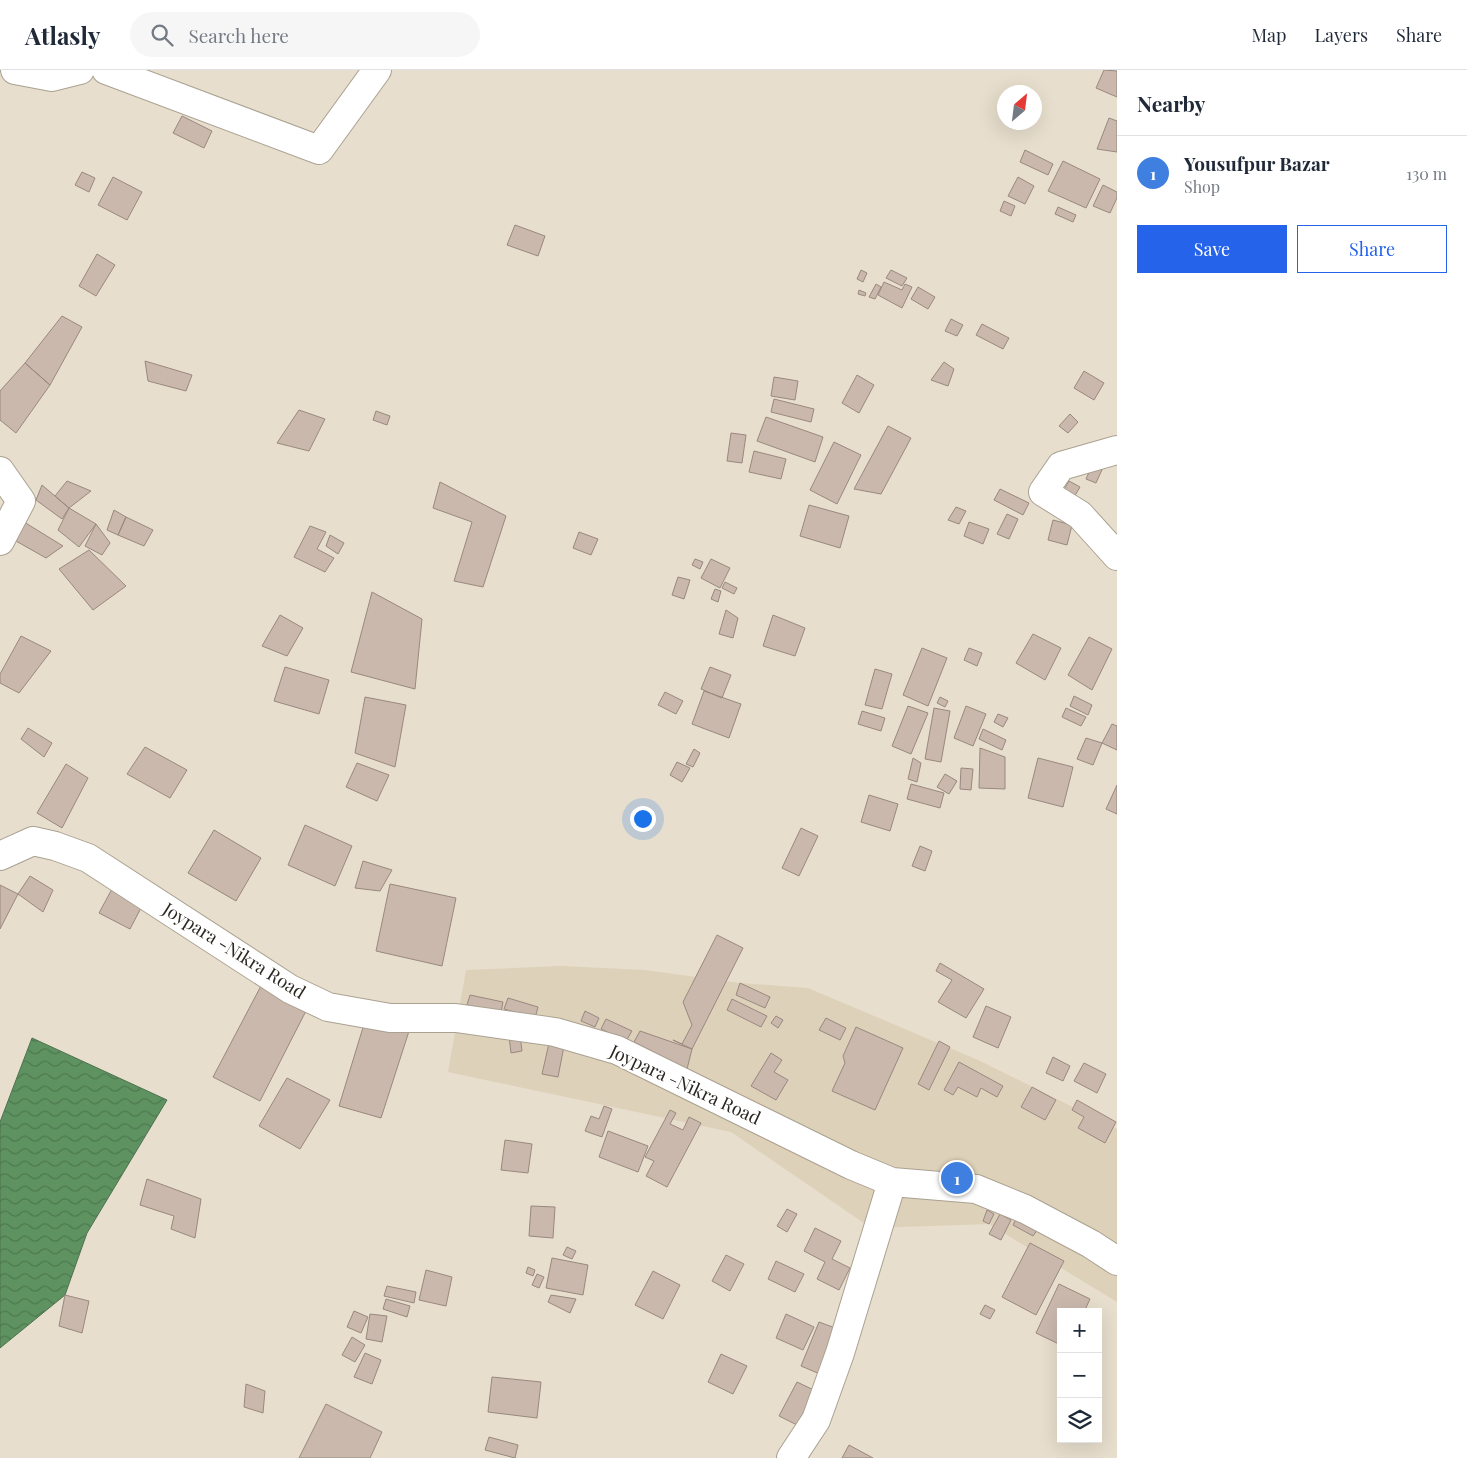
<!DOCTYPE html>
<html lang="en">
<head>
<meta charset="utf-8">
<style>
  :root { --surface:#fff; --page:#f6f6f7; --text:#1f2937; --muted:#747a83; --line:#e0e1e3; --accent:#2563eb }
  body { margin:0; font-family:"Playfair Display",serif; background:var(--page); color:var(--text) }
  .controls { position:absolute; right:15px; bottom:15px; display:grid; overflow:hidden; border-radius:0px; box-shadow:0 5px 20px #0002 }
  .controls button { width:45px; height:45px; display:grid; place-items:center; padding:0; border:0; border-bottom:1px solid var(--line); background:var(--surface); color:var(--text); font:25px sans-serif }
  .compass { position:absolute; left:997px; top:15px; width:45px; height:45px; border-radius:50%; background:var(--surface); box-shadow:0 5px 20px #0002; rotate:28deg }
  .you { position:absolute; left:642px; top:748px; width:18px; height:18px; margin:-12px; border:4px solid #fff; border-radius:50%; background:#1a73e8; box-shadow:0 0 0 8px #1a73e833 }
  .badge { display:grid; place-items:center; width:32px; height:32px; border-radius:50%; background:var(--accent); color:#fff; font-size:16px; font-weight:700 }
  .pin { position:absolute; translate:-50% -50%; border:2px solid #fff; box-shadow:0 1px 5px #0006 }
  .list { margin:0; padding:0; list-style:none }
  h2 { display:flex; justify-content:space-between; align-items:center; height:65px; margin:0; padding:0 20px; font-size:21px }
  h2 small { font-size:16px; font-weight:400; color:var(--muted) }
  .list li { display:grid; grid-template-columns:32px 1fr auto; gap:15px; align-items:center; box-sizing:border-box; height:75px; padding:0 20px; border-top:1px solid var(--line) }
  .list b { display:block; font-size:19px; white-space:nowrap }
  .list p { margin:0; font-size:16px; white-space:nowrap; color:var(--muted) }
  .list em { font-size:16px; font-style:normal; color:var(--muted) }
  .actions { display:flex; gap:10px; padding:15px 20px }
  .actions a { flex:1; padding:11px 0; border:1px solid var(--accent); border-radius:0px; text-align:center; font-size:18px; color:var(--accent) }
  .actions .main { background:var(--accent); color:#fff }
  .icon { flex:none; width:28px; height:28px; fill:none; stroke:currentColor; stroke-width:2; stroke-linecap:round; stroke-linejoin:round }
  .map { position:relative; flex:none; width:1117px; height:1388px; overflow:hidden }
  header { display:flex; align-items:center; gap:30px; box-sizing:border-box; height:70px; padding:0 25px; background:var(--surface); border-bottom:1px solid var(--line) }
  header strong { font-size:24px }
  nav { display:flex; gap:28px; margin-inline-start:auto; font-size:18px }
  .search { width:350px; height:45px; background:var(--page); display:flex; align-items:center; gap:12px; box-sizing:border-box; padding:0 18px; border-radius:28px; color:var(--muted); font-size:19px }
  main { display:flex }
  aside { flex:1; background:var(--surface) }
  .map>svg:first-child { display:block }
</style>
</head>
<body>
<header>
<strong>Atlasly</strong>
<div class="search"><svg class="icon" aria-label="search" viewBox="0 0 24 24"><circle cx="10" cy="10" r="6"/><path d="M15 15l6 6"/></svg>Search here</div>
<nav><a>Map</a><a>Layers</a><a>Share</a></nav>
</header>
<main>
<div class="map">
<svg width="1117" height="1388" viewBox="0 0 1117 1388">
  <defs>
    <pattern id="water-waves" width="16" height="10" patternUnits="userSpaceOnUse" patternTransform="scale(1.25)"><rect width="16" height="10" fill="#5e9361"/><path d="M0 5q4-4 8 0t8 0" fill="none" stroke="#4e7850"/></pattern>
  </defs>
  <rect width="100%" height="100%" fill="#e7decd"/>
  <path fill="#ded1b9" d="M561,896L645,900L740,913L808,918L978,990L1117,1059V1232L989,1154L871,1158L731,1062L448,1002L466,900Z"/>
  <path fill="url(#water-waves)" stroke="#4e724e" d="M32,968L167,1030L87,1163L65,1225L0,1278V1052Z"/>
  <path fill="#cab8ad" stroke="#99887f" d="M1104,0L1117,1V27L1096,18Z
    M182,46L212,61L204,78L173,63Z
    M1109,48L1117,51V82L1097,79Z
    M1025,80L1053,94L1048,105L1020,92Z
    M1063,91L1100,109L1086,138L1048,121Z
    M82,102L95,108L89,122L75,115Z
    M113,107L142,122L127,150L98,135Z
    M1018,107L1034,116L1025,134L1008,126Z
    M1103,115L1117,122V128L1110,143L1093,136Z
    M1004,131L1015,136L1011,146L1000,141Z
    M1058,137L1076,145L1073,152L1055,144Z
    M515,155L545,166L538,186L507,175Z
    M97,184L115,195L96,226L79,216Z
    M861,200L867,203L863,212L857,209Z
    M891,200L907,208L902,216L886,208Z
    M884,212L902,220L905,214L912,217L902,238L878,225Z
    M876,214L881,217L875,229L869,227Z
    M918,217L935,227L928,239L911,229Z
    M859,220L866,223L865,226L858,224Z
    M62,246L82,257L50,315L25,293Z
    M951,249L963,255L957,266L945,261Z
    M982,254L1009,268L1003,279L976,265Z
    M145,291L192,305L186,321L148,311Z
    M944,292L954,299L948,316L931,310Z
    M25,293L50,315L16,363L0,350V321Z
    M1084,301L1104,313L1094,330L1074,318Z
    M857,305L874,315L859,343L842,333Z
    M774,307L798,311L795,330L771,326Z
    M774,329L814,339L811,352L771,342Z
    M299,340L325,349L309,381L277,373Z
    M376,341L390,346L387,355L373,350Z
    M1070,344L1078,352L1068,363L1059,356Z
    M766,347L823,367L815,392L757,371Z
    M888,356L911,368L881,424L854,419Z
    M731,363L746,365L742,393L727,391Z
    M834,372L861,385L837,434L810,420Z
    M754,381L786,389L781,409L749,402Z
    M1095,389L1105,393L1096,413L1086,409Z
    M67,411L91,421L69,438L55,426Z
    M1069,411L1080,417L1073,429L1062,423Z
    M440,412L506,446L483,517L454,511L472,452L433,438Z
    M42,415L69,438L62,449L36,430Z
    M1000,419L1029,433L1023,445L994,430Z
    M809,435L849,446L840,478L800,466Z
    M956,437L966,441L959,454L948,450Z
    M69,438L96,454L79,477L58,460Z
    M114,440L126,447L118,465L107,460Z
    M1007,444L1018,449L1009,469L997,464Z
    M126,447L153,460L144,476L118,465Z
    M1053,450L1072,455L1067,475L1048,470Z
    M24,452L63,476L46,488L16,471Z
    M969,452L989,459L983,474L964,466Z
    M96,454L110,473L102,485L85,476Z
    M310,456L326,462L317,479L334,488L325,502L294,487Z
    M579,462L598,469L591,485L573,478Z
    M330,465L344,473L338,484L326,476Z
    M89,480L126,516L93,540L59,499Z
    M695,489L703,492L700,499L692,495Z
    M711,489L730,498L720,518L701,508Z
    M678,507L690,510L684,529L672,525Z
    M725,512L737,518L734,524L722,518Z
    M715,519L721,521L718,532L711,529Z
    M372,522L422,549L415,619L351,602Z
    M726,540L738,548L733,568L719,564Z
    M280,545L303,558L287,586L262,576Z
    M773,545L805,558L795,586L763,576Z
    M1033,564L1061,578L1045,610L1016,593Z
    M21,566L51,581L19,623L0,613V604Z
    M1089,567L1112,579L1092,620L1068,605Z
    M922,578L947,588L928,636L903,625Z
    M969,578L982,583L977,596L964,590Z
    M285,597L329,610L319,644L274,631Z
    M710,597L731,605L722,628L701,619Z
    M875,599L892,604L882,639L865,635Z
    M704,621L741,634L729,668L692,654Z
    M665,622L683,631L676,644L658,635Z
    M1074,626L1092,635L1088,645L1070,636Z
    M365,627L406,635L395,697L355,683Z
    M940,627L948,631L945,637L937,633Z
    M908,636L928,643L911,684L892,676Z
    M966,636L986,644L973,676L954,668Z
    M934,638L950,641L941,692L925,689Z
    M1066,638L1086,647L1081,656L1062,647Z
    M862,641L885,648L881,661L858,654Z
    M998,644L1008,648L1003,657L994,652Z
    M1112,654L1117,656V680L1102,673Z
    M28,658L52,673L44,687L21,669Z
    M983,659L1006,670L1002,680L979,669Z
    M1086,668L1102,673L1093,695L1077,689Z
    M145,677L187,700L170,728L127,704Z
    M980,678L1005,687V719L979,718Z
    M694,679L700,683L693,697L686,694Z
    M913,688L921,693L917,712L908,709Z
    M1038,688L1073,697L1063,737L1028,728Z
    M677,692L690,698L682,712L670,705Z
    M357,693L389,705L377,731L346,717Z
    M66,694L88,708L62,758L37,743Z
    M961,698L973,699L971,720L960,719Z
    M945,704L957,711L949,724L937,717Z
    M911,714L944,723L940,738L907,729Z
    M1117,715V744L1106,739Z
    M869,725L898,734L890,761L861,752Z
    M305,755L352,776L335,816L288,795Z
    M801,758L818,766L799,806L782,798Z
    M214,760L261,788L236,831L188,803Z
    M920,776L932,781L925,801L912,796Z
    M363,791L392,800L380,821L355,818Z
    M30,806L53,820L43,842L18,824Z
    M390,814L456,828L442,896L376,881Z
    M0,815L18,824L0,859Z
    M112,819L142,836L130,859L99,843Z
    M717,865L743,878L692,979L673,970L682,974L692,955L683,932Z
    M940,893L984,919L966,948L938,932L952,910L936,901Z
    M740,913L770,927L765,938L736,925Z
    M262,914L307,939L260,1031L213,1007Z
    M470,925L503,932L501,942L467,935Z
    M508,928L538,937L535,948L504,939Z
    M732,929L767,946L761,957L727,940Z
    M986,936L1011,947L998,978L973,967Z
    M585,941L599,948L595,957L581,951Z
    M776,946L783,950L778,958L771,953Z
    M826,948L846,958L840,970L819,960Z
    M606,949L632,961L626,971L601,959Z
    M365,951L410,958L381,1048L339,1036Z
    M856,957L903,978L875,1040L832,1021L845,993L843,986Z
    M640,961L692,979L687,999L634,972Z
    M520,965L522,981L511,983L509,966Z
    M550,969L564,976L558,1007L542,1004Z
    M939,971L950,977L929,1020L918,1014Z
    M771,983L782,990L774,1002L788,1010L776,1030L751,1016Z
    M1053,987L1070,996L1063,1011L1046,1003Z
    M959,992L1003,1016L997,1027L981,1018L977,1027L958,1017L953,1025L944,1020Z
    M1084,993L1106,1004L1097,1023L1074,1011Z
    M287,1008L330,1030L300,1079L259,1056Z
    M1032,1017L1056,1030L1045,1050L1021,1037Z
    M1077,1030L1116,1052L1105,1073L1078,1058L1084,1047L1072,1040Z
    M604,1036L612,1039L602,1067L585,1061L591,1046L599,1049Z
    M670,1040L676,1043L670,1054L683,1060L689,1047L701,1053L667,1117L646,1106L654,1091L645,1087Z
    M608,1061L648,1076L638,1102L599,1087Z
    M505,1070L532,1074L528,1103L501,1100Z
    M147,1109L201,1129L195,1168L171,1159L174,1146L140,1135Z
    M531,1136L555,1137L553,1168L529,1166Z
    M787,1139L797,1144L787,1162L777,1156Z
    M987,1140L994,1144L989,1154L983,1151Z
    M1000,1144L1011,1150L1001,1170L989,1164Z
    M1018,1145L1040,1156L1033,1166L1013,1155Z
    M815,1158L841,1171L832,1189L850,1198L839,1220L817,1209L825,1192L804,1181Z
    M1030,1173L1064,1191L1036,1245L1002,1227Z
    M567,1177L576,1181L572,1189L563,1185Z
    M726,1185L744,1194L730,1221L712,1211Z
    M552,1188L588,1195L583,1225L546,1218Z
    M776,1191L804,1204L795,1222L768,1209Z
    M528,1197L535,1200L533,1206L526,1203Z
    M426,1200L452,1207L446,1236L419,1230Z
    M653,1201L680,1215L663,1249L635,1235Z
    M537,1204L544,1207L539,1218L532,1215Z
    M1059,1214L1090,1229L1084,1242H1061V1275L1036,1263Z
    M387,1216L416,1222L414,1233L384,1226Z
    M65,1225L89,1231L82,1263L59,1256Z
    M551,1225L576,1229L570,1243L548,1232Z
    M386,1229L410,1236L407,1247L383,1239Z
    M985,1235L995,1240L990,1249L980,1244Z
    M354,1241L368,1247L361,1263L347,1257Z
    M370,1244L387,1246L382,1272L366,1269Z
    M786,1244L814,1257L803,1280L776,1268Z
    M819,1252L838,1259L820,1304L801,1296Z
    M352,1267L365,1275L355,1292L342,1285Z
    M365,1283L381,1290L372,1314L354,1307Z
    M721,1284L747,1296L733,1324L708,1312Z
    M492,1307L541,1312L537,1348L488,1342Z
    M797,1312L818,1322L801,1357L779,1346Z
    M246,1314L265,1321L263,1343L244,1337Z
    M326,1334L382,1362L370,1388H299Z
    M489,1367L518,1375L515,1388L485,1380Z
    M849,1375L873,1388H842Z"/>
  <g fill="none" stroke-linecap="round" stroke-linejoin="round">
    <g stroke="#aaa191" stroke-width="30">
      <path id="street" d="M15,0L52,7L80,0
        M106,0L319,80L377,0
        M1117,380L1061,396L1043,422L1080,445L1117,486
        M0,401L21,431L0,471
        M0,786L33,771L55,776L88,788L290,919L328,937L390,948H456L555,962L617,980L851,1095L892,1112L976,1119L1025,1139L1091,1174L1117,1191
        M791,1388L816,1350L840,1283L892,1112"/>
    </g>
    <use href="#street" stroke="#fff" stroke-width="28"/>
  </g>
  <g text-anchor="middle" stroke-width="4.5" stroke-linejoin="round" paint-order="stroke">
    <g font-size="18" fill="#2a2620" stroke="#fff">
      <text transform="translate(234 881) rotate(32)" y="6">Joypara -Nikra Road</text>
      <text transform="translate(685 1015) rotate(25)" y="6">Joypara -Nikra Road</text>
    </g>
  </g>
</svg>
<div class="controls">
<button>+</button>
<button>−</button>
<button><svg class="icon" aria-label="layers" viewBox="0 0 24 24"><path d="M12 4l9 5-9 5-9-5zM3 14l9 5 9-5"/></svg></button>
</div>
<svg class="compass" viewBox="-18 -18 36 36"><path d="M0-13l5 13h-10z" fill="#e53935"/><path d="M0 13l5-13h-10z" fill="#747a83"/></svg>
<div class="you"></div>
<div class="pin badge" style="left:957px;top:1108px;background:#3f7fe0">1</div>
</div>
<aside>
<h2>Nearby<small></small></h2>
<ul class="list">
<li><span class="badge" style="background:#3f7fe0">1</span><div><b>Yousufpur Bazar</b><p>Shop</p></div><em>130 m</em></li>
</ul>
<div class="actions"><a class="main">Save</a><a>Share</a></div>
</aside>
</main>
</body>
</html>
